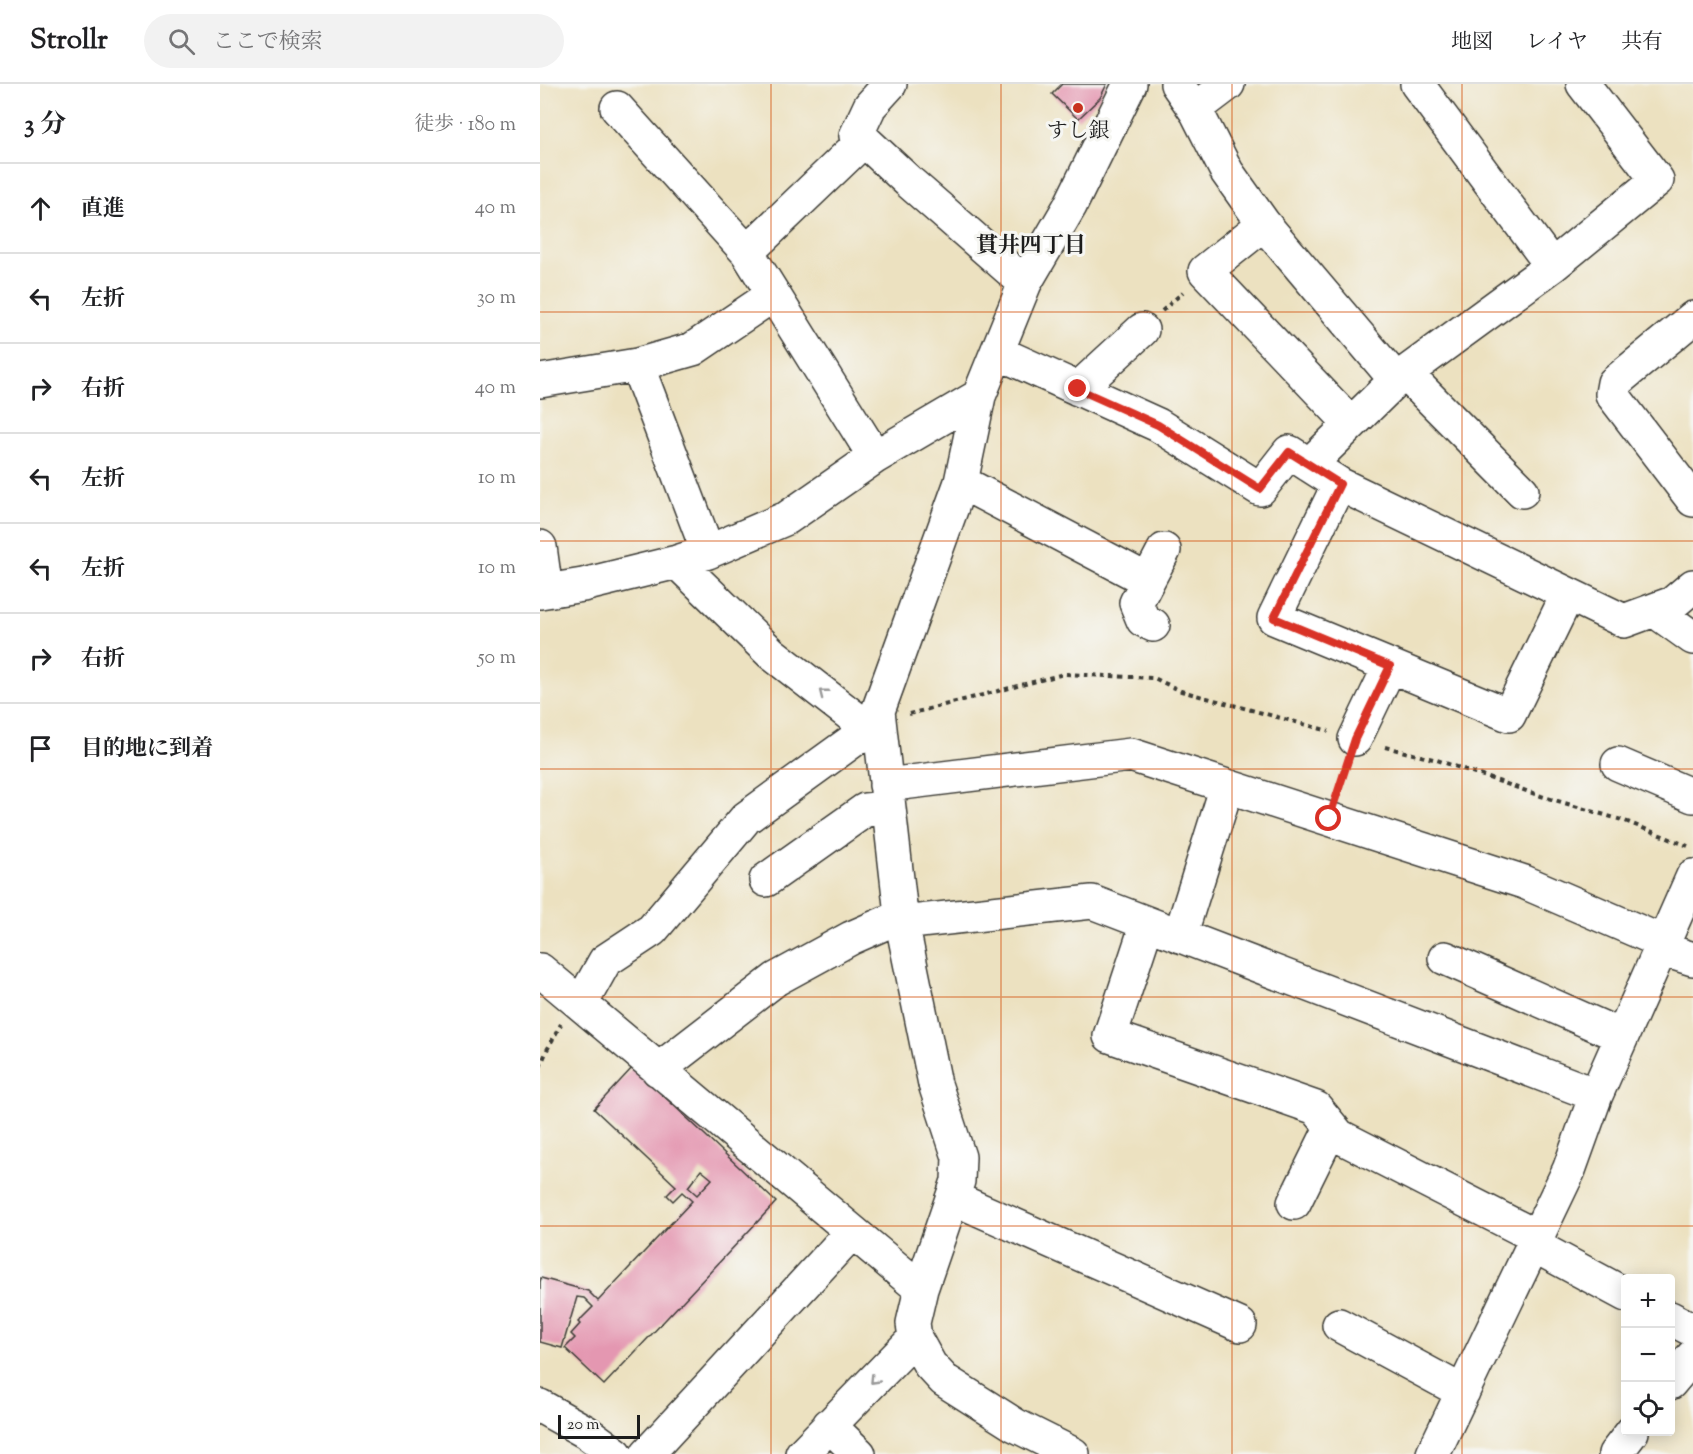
<!DOCTYPE html>
<html lang="ja">
<head>
<meta charset="utf-8">
<style>
  :root { --surface:#fff; --page:#f2f2f2; --text:#202124; --muted:#757577; --line:#e0e0e0 }
  body { margin:0; font-family:"Sorts Mill Goudy","Noto Serif JP",serif; background:var(--page); color:var(--text) }
  .controls { position:absolute; right:18px; bottom:18px; display:grid; overflow:hidden; border-radius:6px; box-shadow:0 3px 15px #0003 }
  .controls button { width:54px; height:54px; display:grid; place-items:center; padding:0; border:0; border-bottom:2px solid var(--line); background:var(--surface); color:var(--text); font:30px sans-serif }
  .scale { position:absolute; left:18px; bottom:15px; width:82px; box-sizing:border-box; padding-left:6px; border:3px solid #1c1c1c; border-top:0; font-size:16px; line-height:21px; white-space:nowrap; color:#1c1c1c; -webkit-text-stroke:4px #f6f6f2; paint-order:stroke }
  .stop { position:absolute; width:18px; height:18px; margin:-14px; border:4px solid #d93025; border-radius:50%; background:#fff }
  .stop.end { background:#d93025; border-color:#fff; box-shadow:0 2px 6px #0008 }
  .list { margin:0; padding:0; list-style:none }
  h2 { display:flex; justify-content:space-between; align-items:center; height:78px; margin:0; padding:0 24px; font-size:26px }
  h2 small { font-size:20px; font-weight:400; color:var(--muted) }
  .list li { display:grid; grid-template-columns:39px 1fr auto; gap:18px; align-items:center; box-sizing:border-box; height:90px; padding:0 24px; border-top:2px solid var(--line) }
  .list b { display:block; font-size:22px; white-space:nowrap }
  .list em { font-size:20px; font-style:normal; color:var(--muted) }
  .icon { flex:none; width:33px; height:33px; fill:none; stroke:currentColor; stroke-width:2; stroke-linecap:round; stroke-linejoin:round }
  .map { position:relative; flex:none; width:1153px; height:1370px; overflow:hidden }
  header { display:flex; align-items:center; gap:36px; box-sizing:border-box; height:84px; padding:0 30px; background:var(--surface); border-bottom:2px solid var(--line) }
  header strong { font-size:28px }
  nav { display:flex; gap:33px; margin-inline-start:auto; font-size:21px }
  .search { width:420px; height:54px; background:var(--page); display:flex; align-items:center; gap:15px; box-sizing:border-box; padding:0 21px; border-radius:33px; color:var(--muted); font-size:22px }
  main { display:flex }
  aside { flex:1; background:var(--surface) }
  .map>svg:first-child { display:block }
</style>
</head>
<body>
<header>
<strong>Strollr</strong>
<div class="search"><svg class="icon" aria-label="search" viewBox="0 0 24 24"><circle cx="10" cy="10" r="6"/><path d="M15 15l6 6"/></svg>ここで検索</div>
<nav><a>地図</a><a>レイヤ</a><a>共有</a></nav>
</header>
<main>
<aside>
<h2>3 分<small>徒歩 · 180 m</small></h2>
<ul class="list">
<li><svg class="icon" aria-label="ahead" viewBox="0 0 24 24"><path d="M12 20V5M6 11l6-6 6 6"/></svg><div><b>直進</b></div><em>40 m</em></li>
<li><svg class="icon" aria-label="left" viewBox="0 0 24 24"><path d="M17 20v-9H6M10 6l-5 5 5 5"/></svg><div><b>左折</b></div><em>30 m</em></li>
<li><svg class="icon" aria-label="right" viewBox="0 0 24 24"><path d="M7 20v-9h11M14 6l5 5-5 5"/></svg><div><b>右折</b></div><em>40 m</em></li>
<li><svg class="icon" aria-label="left" viewBox="0 0 24 24"><path d="M17 20v-9H6M10 6l-5 5 5 5"/></svg><div><b>左折</b></div><em>10 m</em></li>
<li><svg class="icon" aria-label="left" viewBox="0 0 24 24"><path d="M17 20v-9H6M10 6l-5 5 5 5"/></svg><div><b>左折</b></div><em>10 m</em></li>
<li><svg class="icon" aria-label="right" viewBox="0 0 24 24"><path d="M7 20v-9h11M14 6l5 5-5 5"/></svg><div><b>右折</b></div><em>50 m</em></li>
<li><svg class="icon" aria-label="arrive" viewBox="0 0 24 24"><path d="M6 21V4h12l-3 4 3 4H6"/></svg><div><b>目的地に到着</b></div></li>
</ul>
</aside>
<div class="map">
<svg width="1153" height="1370" viewBox="0 0 1153 1370">
  <rect width="100%" height="100%" fill="#f6f6f2"/>
  <filter id="ink" filterUnits="userSpaceOnUse"><feTurbulence type="fractalNoise" baseFrequency=".0167" numOctaves="2"/><feDisplacementMap in="SourceGraphic" scale="12" xChannelSelector="R" yChannelSelector="G"/><feConvolveMatrix kernelMatrix="1 2 1 2 8 2 1 2 1" color-interpolation-filters="sRGB"/></filter>
  <filter id="wash" filterUnits="userSpaceOnUse"><feTurbulence type="fractalNoise" baseFrequency=".008" numOctaves="4" result="noise"/><feDisplacementMap in="SourceGraphic" scale="24" xChannelSelector="R" yChannelSelector="G"/><feGaussianBlur stdDeviation="1.35" result="paint"/><feColorMatrix in="noise" values="0 0 0 0 0 0 0 0 0 0 0 0 0 0 0 0 0 1.4 0 .05"/><feComposite in="paint" operator="in"/></filter>
  <g filter="url(#wash)">
    <rect width="100%" height="100%" fill="#ece1c0"/>
    <g id="blocks">
      <path fill="#e497b1" fill-rule="evenodd" d="M522,0H567L560,14L538,35L512,10Z
        M93,983L236,1118L64,1301L25,1264L35,1254L31,1250L40,1240L38,1238L53,1223L44,1214L37,1213L22,1264L0,1258V1198L1,1194L48,1207L58,1217L152,1117L142,1108L133,1117L127,1111L136,1102L54,1025ZM161,1086L172,1095L157,1111L148,1103Z"/>
    </g>
  </g>
  <g filter="url(#ink)">
    <use href="#blocks" fill-opacity="0" stroke="#3b3a35" stroke-width="1.5"/>
    <g fill="none" stroke-linecap="round" stroke-linejoin="round">
      <g stroke="#3b3a35" stroke-width="36">
        <path id="minor" d="M637,0L657,29L687,88L724,140L856,296
          M877,0L1012,182
          M77,24L207,168
          M655,25L688,0
          M320,59L316,52L330,22L350,0
          M724,140L665,187L811,340
          M1153,234L1074,299L1072,310L1153,416
          M457,268L618,341L720,405L749,368L799,400L1084,537L1133,519L1153,502
          M97,281L153,265L233,211
          M865,289L982,407
          M0,297L97,281L168,468
          M538,305L602,246
          M335,373L207,168L324,56L368,97L485,199
          M769,381L856,296L1012,182L1117,96L1043,0
          M421,398L607,496
          M799,400L734,534L969,631L1028,510
          M0,463L6,507
          M137,478L231,569L329,645
          M0,508L43,501L137,478L168,468L247,434L335,373L439,312
          M1114,526L1153,554
          M613,541L603,536L596,519L624,466
          M815,655L850,582
          M1078,680L1153,712
          M346,701L591,671L984,798L1123,858
          M226,796L325,726L349,724
          M362,839L552,818L1056,1011
          M607,840L570,952L776,1024L799,1052L997,1153
          M640,852L687,702
          M1121,865L1153,875
          M905,874L1081,952
          M0,886L381,1205
          M41,920L65,877L112,846L206,734L329,645L339,642
          M118,986L236,895L311,854L361,832
          M413,1114L700,1241
          M754,1119L791,1044
          M993,1161L1086,1211
          M1130,1234L1153,1246
          M799,1241L923,1308
          M1130,1299L1153,1272
          M0,1322L46,1348L76,1370
          M289,1341L319,1370
          M107,1370L312,1148
          M262,1370L375,1254
          M533,1370L475,1341L404,1296L390,1281L375,1254L373,1239L381,1205L418,1097L419,1073L395,1000L362,839L338,627L421,398L439,312L485,199L530,122L590,0
          M893,1370L1029,1086L1056,1011L1153,792
          M1075,1370L1092,1348"/>
      </g>
      <path stroke="#3b3a35" stroke-width="4" stroke-dasharray="4.5 4.5" stroke-linecap="butt" d="M622,227L643,208
        M369,630L524,590L614,594L641,607L789,647
        M845,663L897,676L1001,712L1085,737L1148,762
        M799,706L806,682
        M0,983L7,966L21,940"/>
      <use href="#minor" stroke="#fff" stroke-width="33"/>
    </g>
    <defs><path id="oneway-chevron" d="M-2-3.5L2.5 0L-2 3.5" fill="none" stroke-width="1.6" stroke-linecap="round" stroke-linejoin="round" transform="scale(1.5)"/></defs>
    <g stroke="#999">
      <use href="#oneway-chevron" transform="translate(283 609) rotate(-142)"/>
      <use href="#oneway-chevron" transform="translate(334 1296) rotate(134)"/>
    </g>
  </g>
  <g fill="none" stroke-linecap="round" stroke-linejoin="round" filter="url(#ink)">
    <path stroke="#d93025" stroke-width="8" d="M538,305L618,341L720,405L749,368L800,400L734,534L850,582L815,655L789,735"/>
  </g>
  <path fill="none" stroke="#d4530e" stroke-width="1.5" stroke-opacity="0.55" d="M231,0V1370M461,0V1370M692,0V1370M922,0V1370M0,228H1153M0,457H1153M0,685H1153M0,913H1153M0,1142H1153"/>
  <circle fill="#c8321e" stroke="#f6f6f2" stroke-width="2" cx="538" cy="24" r="6"/>
  <g text-anchor="middle" stroke-width="6" stroke-linejoin="round" paint-order="stroke">
    <g font-size="21" fill="#1c1c1c" stroke="#f6f6f2">
      <text x="538" y="53">すし銀</text>
    </g>
    <g font-size="22" font-weight="bold" fill="#1c1c1c" stroke="#f6f6f2">
      <text x="491" y="168">貫井四丁目</text>
    </g>
  </g>
</svg>
<div class="controls">
<button>+</button>
<button>−</button>
<button><svg class="icon" aria-label="locate" viewBox="0 0 24 24"><circle cx="12" cy="12" r="6"/><path d="M12 2v4M12 18v4M2 12h4M18 12h4"/></svg></button>
</div>
<div class="scale">20 m</div>
<div class="stop" style="left:789px;top:735px"></div>
<div class="stop end" style="left:538px;top:305px"></div>
</div>
</main>
</body>
</html>
